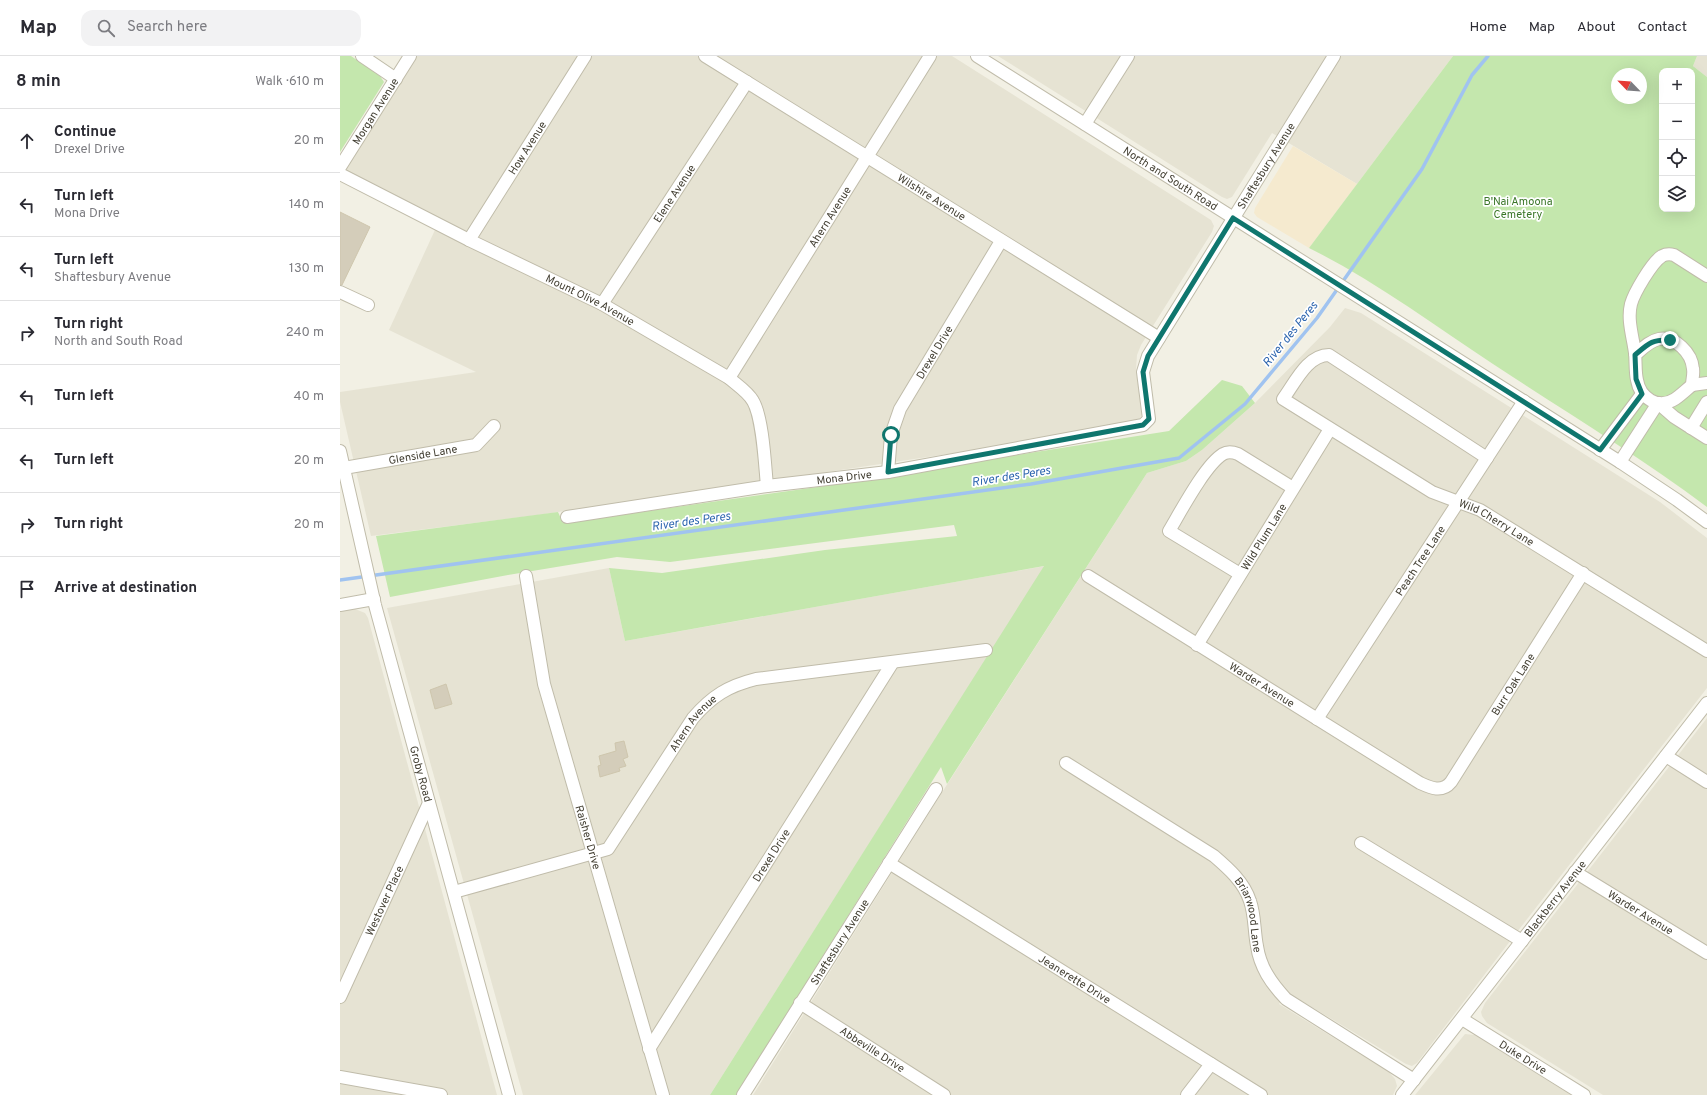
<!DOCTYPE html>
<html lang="en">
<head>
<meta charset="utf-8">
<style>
  :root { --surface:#fff; --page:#f2f2f3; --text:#2b2b33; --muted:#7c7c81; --line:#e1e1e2 }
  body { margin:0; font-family:Overpass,sans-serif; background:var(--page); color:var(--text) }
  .controls { position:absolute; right:12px; top:12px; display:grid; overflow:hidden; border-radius:8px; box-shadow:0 4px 16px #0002 }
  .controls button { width:36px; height:36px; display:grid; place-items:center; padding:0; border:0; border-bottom:1px solid var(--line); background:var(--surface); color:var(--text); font:20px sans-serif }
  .compass { position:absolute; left:1271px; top:12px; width:36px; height:36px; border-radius:50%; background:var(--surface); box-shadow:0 4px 16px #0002; rotate:295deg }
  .stop { position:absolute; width:12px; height:12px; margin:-9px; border:3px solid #0f766e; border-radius:50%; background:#fff }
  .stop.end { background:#0f766e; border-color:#fff; box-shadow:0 1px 4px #0008 }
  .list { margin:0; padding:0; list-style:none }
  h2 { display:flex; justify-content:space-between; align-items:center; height:52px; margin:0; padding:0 16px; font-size:17px }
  h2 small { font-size:13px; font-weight:400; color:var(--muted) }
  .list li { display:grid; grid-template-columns:26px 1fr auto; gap:12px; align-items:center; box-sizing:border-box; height:64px; padding:0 16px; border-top:1px solid var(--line) }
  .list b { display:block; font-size:15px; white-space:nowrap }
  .list p { margin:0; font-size:13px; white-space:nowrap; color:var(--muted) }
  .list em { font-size:13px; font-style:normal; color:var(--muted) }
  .icon { flex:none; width:22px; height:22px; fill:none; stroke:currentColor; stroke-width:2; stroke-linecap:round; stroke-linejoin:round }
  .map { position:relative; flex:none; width:1367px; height:1039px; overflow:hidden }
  header { display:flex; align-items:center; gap:24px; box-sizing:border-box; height:56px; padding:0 20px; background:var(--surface); border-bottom:1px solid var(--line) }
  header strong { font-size:19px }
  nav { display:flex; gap:22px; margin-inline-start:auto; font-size:14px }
  .search { width:280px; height:36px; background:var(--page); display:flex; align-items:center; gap:10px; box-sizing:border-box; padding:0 14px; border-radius:12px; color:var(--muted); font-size:15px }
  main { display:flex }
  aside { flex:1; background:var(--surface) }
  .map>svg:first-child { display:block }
</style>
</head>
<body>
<header>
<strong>Map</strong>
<div class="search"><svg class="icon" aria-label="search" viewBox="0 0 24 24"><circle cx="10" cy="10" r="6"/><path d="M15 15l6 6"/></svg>Search here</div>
<nav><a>Home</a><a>Map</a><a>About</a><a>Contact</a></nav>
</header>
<main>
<aside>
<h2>8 min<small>Walk · 610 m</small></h2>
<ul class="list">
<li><svg class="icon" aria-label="ahead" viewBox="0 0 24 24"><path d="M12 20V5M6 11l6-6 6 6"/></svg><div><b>Continue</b><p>Drexel Drive</p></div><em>20 m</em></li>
<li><svg class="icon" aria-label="left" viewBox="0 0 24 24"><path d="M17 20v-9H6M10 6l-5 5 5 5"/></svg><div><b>Turn left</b><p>Mona Drive</p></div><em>140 m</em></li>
<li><svg class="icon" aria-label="left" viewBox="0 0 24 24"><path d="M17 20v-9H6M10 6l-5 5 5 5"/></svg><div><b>Turn left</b><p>Shaftesbury Avenue</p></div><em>130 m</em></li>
<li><svg class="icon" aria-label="right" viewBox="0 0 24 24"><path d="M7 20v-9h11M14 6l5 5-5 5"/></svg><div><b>Turn right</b><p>North and South Road</p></div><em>240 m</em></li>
<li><svg class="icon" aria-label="left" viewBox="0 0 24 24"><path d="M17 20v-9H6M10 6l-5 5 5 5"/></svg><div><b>Turn left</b></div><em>40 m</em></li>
<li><svg class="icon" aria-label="left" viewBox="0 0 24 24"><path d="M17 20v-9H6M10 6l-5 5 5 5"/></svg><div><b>Turn left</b></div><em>20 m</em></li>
<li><svg class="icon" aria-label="right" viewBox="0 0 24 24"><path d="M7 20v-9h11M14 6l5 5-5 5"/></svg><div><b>Turn right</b></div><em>20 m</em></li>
<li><svg class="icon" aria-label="arrive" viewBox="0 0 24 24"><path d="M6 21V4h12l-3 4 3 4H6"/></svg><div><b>Arrive at destination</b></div></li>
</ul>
</aside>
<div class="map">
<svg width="1367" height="1039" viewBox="0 0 1367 1039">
  <rect width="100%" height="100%" fill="#f2f0e4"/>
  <path fill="#e6e3d3" d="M77,0H612L871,164L874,170L872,176L801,289L797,299L796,314L802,358L799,364L668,389L198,459L31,480L0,346V336L136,316L49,274L100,163L7,115L6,112Z
    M658,0H1113L1017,128L932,77L892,141L887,143L882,141Z
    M1357,0H1367V21L1353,10Z
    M1005,252L1021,257L1320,446L1367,482V632L1177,876L1077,1007L1072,1010L1066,1008L947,936L939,948L1049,1016L1055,1023L1057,1030L1053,1039H413L601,738L807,417L846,405L862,394L915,347L990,271Z
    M705,510L370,1039H183L47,552L269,512L285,585Z
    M15,553L25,557L28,562L157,1039H0V555Z
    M1367,662V1039H1263L1147,967L1142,960L1141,956L1145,947Z
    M1125,978L1135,979L1231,1039H1075Z"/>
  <path fill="#f5eacf" d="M953,90L1017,128L969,192L917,161L914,157L915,152Z"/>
  <path fill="#c4e7ad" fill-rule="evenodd" d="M0,0H11L40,20L44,26L0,96Z
    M1113,0H1357L1353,10L1367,21V451C1299,400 1224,355 1153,308C1094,269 1032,223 969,192ZM1322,15H1352V153H1322ZM1277,18H1301V42H1277Z
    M882,324L902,330L915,347L862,394L846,405L807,417L607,728L601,711L396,1039H370L704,510L285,585L269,512L322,517L485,494L617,480L614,469L330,506L277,501L168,519L50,541L36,480L218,456L223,467L527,424L683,398L829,375Z"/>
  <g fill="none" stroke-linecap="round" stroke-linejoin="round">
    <path stroke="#a0c3f0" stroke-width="3.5" d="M0,524L691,428L839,402L905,348L977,262L1082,113L1132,19L1148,0"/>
  </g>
  <path fill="#d4cdba" stroke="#cec6ad" d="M0,156L30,171L2,229H0Z
    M106,628L112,648L95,653L90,634Z
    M284,685L288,701L283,703L286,710L279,712L280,715L260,721L258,710L261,709L259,700L276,695L275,687Z"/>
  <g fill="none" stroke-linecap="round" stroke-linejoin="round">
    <g stroke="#c0bcaa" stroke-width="14">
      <g id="minor">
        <path d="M22,0L56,23"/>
        <path id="s1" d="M365,0L819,282"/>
        <path id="s2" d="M637,0L1280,406L1337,444L1367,466"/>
        <path d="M745,68L788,0"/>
        <path id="s3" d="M0,111L70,0"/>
        <path id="s4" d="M0,118L129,184L262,248L389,322C397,329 408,336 413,345C423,362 425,410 427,430"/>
        <path id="s5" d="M129,184L245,0"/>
        <path d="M0,236L28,249"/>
        <path id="s6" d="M262,248L407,26"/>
        <path d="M1295,299C1302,293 1309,285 1319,283C1335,280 1352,297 1353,313C1354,318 1352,324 1352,329C1346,334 1341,339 1335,343C1318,354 1300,342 1297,324C1295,315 1296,306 1295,297C1293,281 1287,264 1291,248C1294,237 1312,206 1322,200C1326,198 1330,198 1334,199L1367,220"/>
        <path id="s7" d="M389,322L590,0"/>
        <path d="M1352,329L1367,327"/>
        <path d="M1318,347L1334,361L1367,382"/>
        <path d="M1351,372L1367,346"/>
        <path d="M1260,394L1302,338"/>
        <path id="s8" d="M0,395L35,549L169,1039"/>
        <path id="s9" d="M1147,402L989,299C967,299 955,327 943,343L1092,436L1140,454L1367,595"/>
        <path d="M1280,406L1318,347"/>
        <path id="s10" d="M4,412L136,389L154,370"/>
        <path id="s11" d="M548,416L551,379L560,353L661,185"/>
        <path id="s12" d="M227,461L427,430L548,416L803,369L809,363L803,316L808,300L994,0"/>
        <path d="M900,518L829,475C841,455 865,409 883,398C888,395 893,396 898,398L953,432"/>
        <path id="s13" d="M186,520L204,628L323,1039"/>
        <path id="s14" d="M748,520L1080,727C1091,732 1102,737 1111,726L1243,517"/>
        <path d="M0,549L34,543"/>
        <path id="s15" d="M857,589L990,373"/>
        <path id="s16" d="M977,663L1184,345"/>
        <path d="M1326,700L1367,726"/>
        <path id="s17" d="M726,707L874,800C888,812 904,826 910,845C915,859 914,875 917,890C920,911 931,927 946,943L1074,1024"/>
        <path d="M1021,787L1182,885"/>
        <path id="s18" d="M549,807L921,1039"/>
        <path id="s19" d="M1235,816L1367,897"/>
        <path id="s20" d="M114,836L268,793L353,662C372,640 388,630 416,623L646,594"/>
        <path id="s21" d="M0,941L89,747"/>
        <path id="s22" d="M460,947L604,1039"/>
        <path id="s23" d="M1122,963L1244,1039"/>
        <path id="s24" d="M309,993L553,606"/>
        <path d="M0,1021L101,1039"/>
        <path id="s25" d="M403,1039L596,733"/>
        <path d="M847,1039L871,1008"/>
        <path id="s26" d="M1062,1039L1367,647"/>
      </g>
    </g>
    <use href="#minor" stroke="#fff" stroke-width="12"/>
  </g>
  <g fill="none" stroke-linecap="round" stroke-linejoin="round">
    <path stroke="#0f766e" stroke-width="5" d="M551,379L548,416L803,369L809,363L803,316L808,300L893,162L1260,394L1302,338L1296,323L1295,299C1308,288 1312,283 1330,284"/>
  </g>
  <g text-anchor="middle" stroke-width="3.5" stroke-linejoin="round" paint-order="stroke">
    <g font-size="11" fill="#444034" stroke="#fff">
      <text dy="4" stroke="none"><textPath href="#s3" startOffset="66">Morgan Avenue</textPath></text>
      <text dy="4" stroke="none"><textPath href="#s5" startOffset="109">How Avenue</textPath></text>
      <text dy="4" stroke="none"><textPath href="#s12" startOffset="880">Shaftesbury Avenue</textPath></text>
      <text dy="4" stroke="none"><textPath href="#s2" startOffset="229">North and South Road</textPath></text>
      <text dy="4" stroke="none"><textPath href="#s6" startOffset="132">Elene Avenue</textPath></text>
      <text dy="4" stroke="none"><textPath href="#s1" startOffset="267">Wilshire Avenue</textPath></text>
      <text dy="4" stroke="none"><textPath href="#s7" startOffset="190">Ahern Avenue</textPath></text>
      <text dy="4" stroke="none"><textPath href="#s4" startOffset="280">Mount Olive Avenue</textPath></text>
      <text dy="4" stroke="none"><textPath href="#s11" startOffset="131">Drexel Drive</textPath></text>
      <text dy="4" stroke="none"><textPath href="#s10" startOffset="80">Glenside Lane</textPath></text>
      <text dy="4" stroke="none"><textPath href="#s12" startOffset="280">Mona Drive</textPath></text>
      <text dy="4" stroke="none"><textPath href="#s9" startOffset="502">Wild Cherry Lane</textPath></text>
      <text dy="4" stroke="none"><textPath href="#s15" startOffset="127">Wild Plum Lane</textPath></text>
      <text dy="4" stroke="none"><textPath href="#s16" startOffset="189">Peach Tree Lane</textPath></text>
      <text dy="4" stroke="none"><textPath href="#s14" startOffset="541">Burr Oak Lane</textPath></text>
      <text dy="4" stroke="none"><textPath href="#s14" startOffset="205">Warder Avenue</textPath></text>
      <text dy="4" stroke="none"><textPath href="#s20" startOffset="312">Ahern Avenue</textPath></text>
      <text dy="4" stroke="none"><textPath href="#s8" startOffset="333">Groby Road</textPath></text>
      <text dy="4" stroke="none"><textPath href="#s13" startOffset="269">Raisher Drive</textPath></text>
      <text dy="4" stroke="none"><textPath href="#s24" startOffset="229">Drexel Drive</textPath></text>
      <text dy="4" stroke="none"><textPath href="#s26" startOffset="249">Blackberry Avenue</textPath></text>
      <text dy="4" stroke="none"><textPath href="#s21" startOffset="106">Westover Place</textPath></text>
      <text dy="4" stroke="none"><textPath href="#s19" startOffset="77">Warder Avenue</textPath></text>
      <text dy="4" stroke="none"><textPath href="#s17" startOffset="246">Briarwood Lane</textPath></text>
      <text dy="4" stroke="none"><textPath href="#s25" startOffset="181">Shaftesbury Avenue</textPath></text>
      <text dy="4" stroke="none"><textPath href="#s18" startOffset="219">Jeanerette Drive</textPath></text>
      <text dy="4" stroke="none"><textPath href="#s22" startOffset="86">Abbeville Drive</textPath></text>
      <text dy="4" stroke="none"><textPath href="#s23" startOffset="72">Duke Drive</textPath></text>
    </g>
    <g font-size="11" fill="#3a7628" stroke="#fff">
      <text x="1178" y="149">B'Nai Amoona<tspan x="1178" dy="13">Cemetery</tspan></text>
    </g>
    <g font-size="12" font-style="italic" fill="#2e66af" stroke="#fff">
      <text transform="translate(950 278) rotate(-51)" y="4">River des Peres</text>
      <text transform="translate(671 420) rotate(-9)" y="4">River des Peres</text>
      <text transform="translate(351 465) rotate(-8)" y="4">River des Peres</text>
    </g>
  </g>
</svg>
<div class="controls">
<button>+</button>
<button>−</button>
<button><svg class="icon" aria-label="locate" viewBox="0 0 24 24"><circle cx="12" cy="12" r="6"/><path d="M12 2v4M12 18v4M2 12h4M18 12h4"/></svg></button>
<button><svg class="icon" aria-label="layers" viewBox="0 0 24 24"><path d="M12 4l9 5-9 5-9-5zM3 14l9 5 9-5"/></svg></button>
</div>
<svg class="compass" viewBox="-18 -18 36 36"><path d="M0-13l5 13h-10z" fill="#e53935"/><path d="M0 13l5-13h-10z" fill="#7c7c81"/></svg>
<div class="stop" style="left:551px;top:379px"></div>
<div class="stop end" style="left:1330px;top:284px"></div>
</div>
</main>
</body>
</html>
